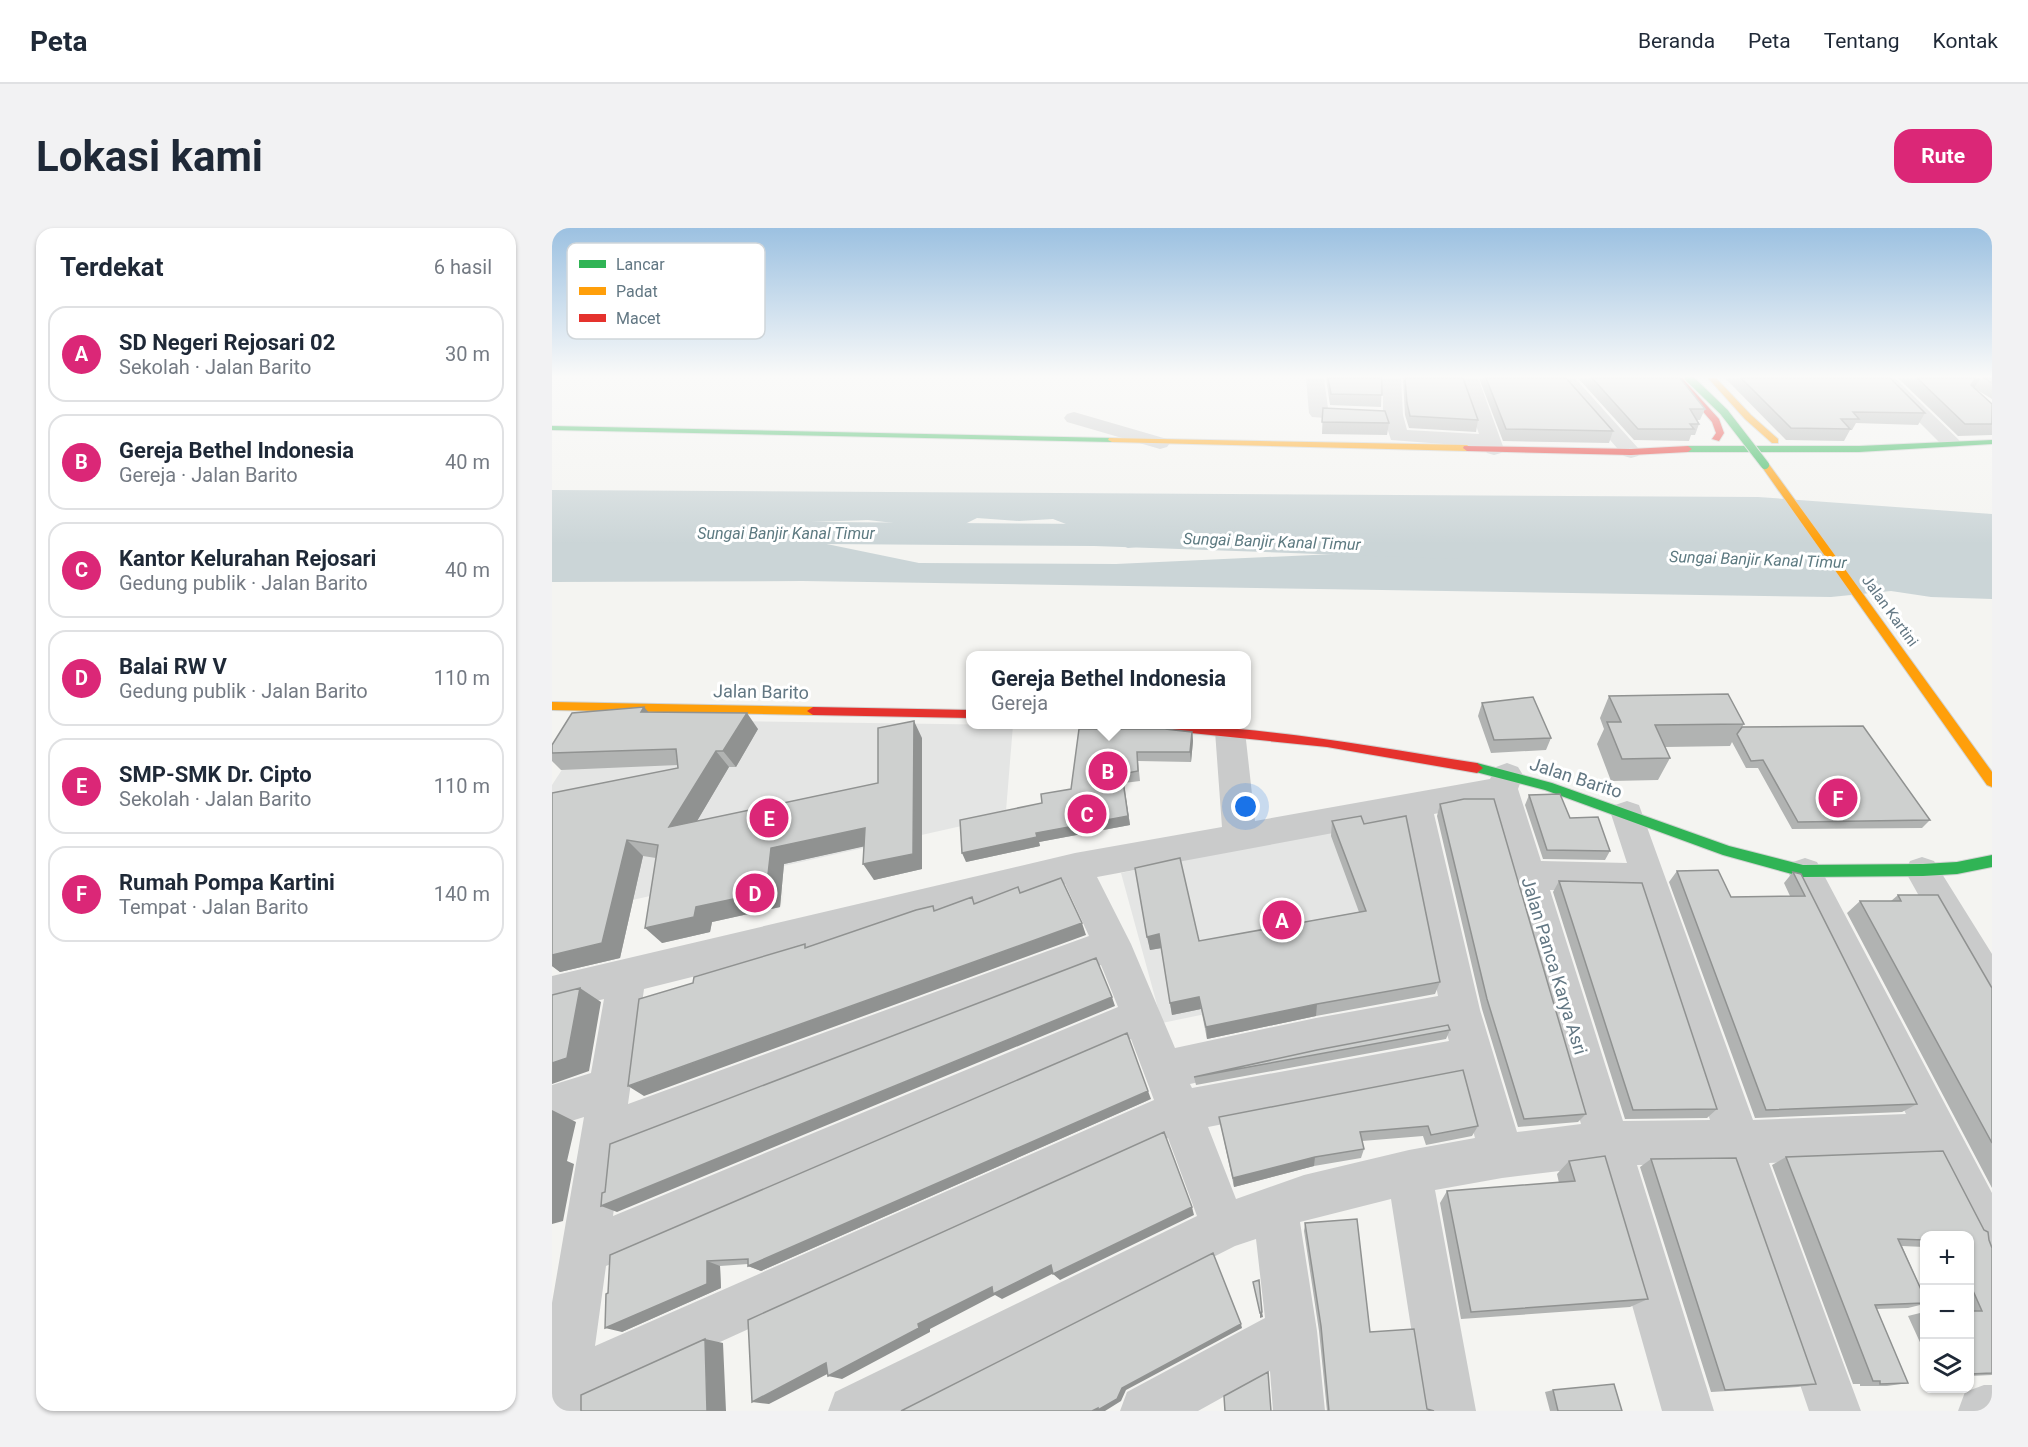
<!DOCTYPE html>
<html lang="id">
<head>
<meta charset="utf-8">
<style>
  :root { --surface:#fff; --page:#f2f2f3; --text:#1f2937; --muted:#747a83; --line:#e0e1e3; --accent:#db2777 }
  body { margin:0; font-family:Roboto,sans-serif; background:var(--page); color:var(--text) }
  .controls { position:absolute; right:18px; bottom:18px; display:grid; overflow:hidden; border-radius:12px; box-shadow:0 2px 4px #0004 }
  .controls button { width:54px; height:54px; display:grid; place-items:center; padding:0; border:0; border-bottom:2px solid var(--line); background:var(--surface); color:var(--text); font:30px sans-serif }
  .you { position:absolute; left:694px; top:579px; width:21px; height:21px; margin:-15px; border:4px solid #fff; border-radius:50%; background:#1a73e8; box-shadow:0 0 0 9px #1a73e833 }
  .badge { display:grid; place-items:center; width:39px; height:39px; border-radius:50%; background:var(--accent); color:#fff; font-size:20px; font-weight:700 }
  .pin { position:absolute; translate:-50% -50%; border:3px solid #fff; box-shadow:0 2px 6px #0006 }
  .popup { position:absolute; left:414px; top:423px; width:285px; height:78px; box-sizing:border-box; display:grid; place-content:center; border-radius:12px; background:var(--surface); filter:drop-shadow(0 2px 4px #0005); font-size:20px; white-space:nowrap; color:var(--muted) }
  .popup b { font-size:22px; color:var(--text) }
  .popup::after { content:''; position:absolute; left:50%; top:100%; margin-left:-12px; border:12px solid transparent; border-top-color:var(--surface) }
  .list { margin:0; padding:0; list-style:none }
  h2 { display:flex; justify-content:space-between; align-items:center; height:78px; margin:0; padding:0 24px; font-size:26px }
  h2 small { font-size:20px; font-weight:400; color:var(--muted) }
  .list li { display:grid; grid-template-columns:39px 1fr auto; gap:18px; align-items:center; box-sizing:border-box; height:96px; margin:0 12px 12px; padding:0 12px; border:2px solid var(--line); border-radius:18px }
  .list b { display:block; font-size:22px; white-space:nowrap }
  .list p { margin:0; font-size:20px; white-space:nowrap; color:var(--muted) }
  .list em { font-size:20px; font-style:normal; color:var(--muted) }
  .icon { flex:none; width:33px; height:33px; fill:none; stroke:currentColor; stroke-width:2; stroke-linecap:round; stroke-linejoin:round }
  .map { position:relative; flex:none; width:1440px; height:1183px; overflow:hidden; border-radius:18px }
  header { display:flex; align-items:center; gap:36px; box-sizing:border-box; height:84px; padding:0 30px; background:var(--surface); border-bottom:2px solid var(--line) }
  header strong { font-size:28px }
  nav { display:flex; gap:33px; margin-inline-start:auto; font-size:21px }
  .intro { display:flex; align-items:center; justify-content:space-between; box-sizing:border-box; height:144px; padding:0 36px }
  h1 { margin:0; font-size:42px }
  .button { padding:15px 27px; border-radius:18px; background:var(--accent); color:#fff; font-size:21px; font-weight:700 }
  main { display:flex; gap:36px; padding:0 36px }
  aside { flex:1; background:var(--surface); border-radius:18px; box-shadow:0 2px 4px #0004 }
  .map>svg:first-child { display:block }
</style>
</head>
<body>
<header>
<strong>Peta</strong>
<nav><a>Beranda</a><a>Peta</a><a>Tentang</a><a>Kontak</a></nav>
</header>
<div class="intro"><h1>Lokasi kami</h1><a class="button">Rute</a></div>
<main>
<aside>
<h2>Terdekat<small>6 hasil</small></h2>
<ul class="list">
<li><span class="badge">A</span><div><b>SD Negeri Rejosari 02</b><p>Sekolah · Jalan Barito</p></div><em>30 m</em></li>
<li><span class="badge">B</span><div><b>Gereja Bethel Indonesia</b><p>Gereja · Jalan Barito</p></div><em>40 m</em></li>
<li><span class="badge">C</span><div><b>Kantor Kelurahan Rejosari</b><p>Gedung publik · Jalan Barito</p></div><em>40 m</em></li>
<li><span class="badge">D</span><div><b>Balai RW V</b><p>Gedung publik · Jalan Barito</p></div><em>110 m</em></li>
<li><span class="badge">E</span><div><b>SMP-SMK Dr. Cipto</b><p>Sekolah · Jalan Barito</p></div><em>110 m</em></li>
<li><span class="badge">F</span><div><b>Rumah Pompa Kartini</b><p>Tempat · Jalan Barito</p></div><em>140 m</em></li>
</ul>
</aside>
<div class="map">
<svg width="1440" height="1183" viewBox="0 0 1440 1183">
  <rect width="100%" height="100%" fill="#f4f4f1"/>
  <path fill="#e4e5e4" d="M43,491L461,497L454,583L414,597L0,690V557Z
    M853,587L886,738L610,795L569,645Z"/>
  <path fill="#cbd5d7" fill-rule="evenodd" d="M0,262L1206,269L1440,286V371L1379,369L1339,363L1279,369L250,353L0,354ZM425,290L467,293L501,291L576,320L678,308H698L736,318L772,319L824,313L848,323L564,336L367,335L226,306L198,303H170L180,298L231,295L316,292L350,296H413Z"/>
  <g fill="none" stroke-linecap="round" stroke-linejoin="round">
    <path fill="#cbd5d7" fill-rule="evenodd" d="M0,292L542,296L905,309L918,312L924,320L918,328L905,331L542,318L0,314Z"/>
    <g stroke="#d0d2d1" stroke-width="2">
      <path id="fast" d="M0,198L560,210L564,212L560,214L0,202Z
        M1440,212V216L1307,224H1136L1132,221L1136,218H1307Z
        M925,535L1000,555L1177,618L1251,637L1371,636L1405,634L1440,627V639L1405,646L1371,648L1251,649L1171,627L993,562L920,543L919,540L920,537Z"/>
    </g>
    <g stroke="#d0d2d1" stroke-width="2">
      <path id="slow" d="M1156,150H1164L1199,187L1226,211V215H1220L1193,191Z
        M557,210L915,217L919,220L915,223L560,214L556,212Z
        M1210,235H1216L1440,544V559L1435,557L1210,239Z
        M0,474L261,479L267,483L261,487L0,482Z"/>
    </g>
    <g stroke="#d0d2d1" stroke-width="2">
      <path id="jam" d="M1122,150H1130L1167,191L1172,205L1167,213L1160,211L1164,205L1160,194Z
        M912,218L1079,221L1136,218L1140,221L1136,224L1079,227L915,223L911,220Z
        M261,479L418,482V490L261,487L255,483Z
        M584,496C699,496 812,517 925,535L931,540L925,545L775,519L590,500Z"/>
    </g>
    <path fill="#cacbcb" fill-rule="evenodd" d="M754,150H772L776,180L823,183L826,187L823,191L816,193L760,189L757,185Z
      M831,150H849L851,187L855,202L927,206L908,150H926L952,221L949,225L942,227L935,225L931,219L839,212L831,187Z
      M1004,150H1023L1086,220L1089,224L1086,228L1079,230L1072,228Z
      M1323,150H1343L1406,211L1409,215L1406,219H1392Z
      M522,184L615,211L618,215L615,219L608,221L515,194L512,190L515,186Z
      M667,496H689L693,503L703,593L938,551L944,539L955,535L966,539L971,547L966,561L989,633L1075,635L1059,586L1063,577L1075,573L1087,577L1201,892L1354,886L1236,644L1241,634L1253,630L1265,634L1440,965V1037L1423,1030L1418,1018V1008H1413L1374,929L1217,935L1309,1183H1257L1173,936L1085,937L1162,1183H1110L1041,939L950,950L883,962L924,1183H872L839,971L748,994L765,1103L773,1183H721L718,1143L646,1183H568L575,1164L713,1090L704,1011L683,1018L358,1183H276L283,1164L645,988L616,910L36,1174L34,1183H0V1075L32,889L0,899V857L39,845L52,771L0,784V748L523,625L670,599L663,503ZM938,575L1029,896L965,904L928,782L882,586ZM851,592L886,768L764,790L623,820L579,716L545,649ZM513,656L537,708L76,876L92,761ZM998,662L1084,664L1158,892L1071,893ZM549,737L566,779L61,988L70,921ZM894,803L897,813L640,860L638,856L764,828ZM579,811L602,872L43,1118L54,1038ZM907,850L923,910L857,922L752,947L684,971L656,899Z
      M1370,629L1382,633L1440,726V779L1426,773L1353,643L1358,633Z
      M1432,1157H1440V1183H1406L1413,1164Z"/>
    <use href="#fast" fill="#30b455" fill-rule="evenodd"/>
    <use href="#slow" fill="#ff9f0a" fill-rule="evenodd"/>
    <use href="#jam" fill="#e5322d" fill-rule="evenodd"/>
    <g stroke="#d0d2d1" stroke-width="10" stroke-linecap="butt">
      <path id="fast-bridge" d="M1137,150L1172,184L1213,237"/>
    </g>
    <use href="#fast-bridge" stroke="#30b455" stroke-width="8"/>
  </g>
  <path fill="#b1b3b2" d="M774,150H830L829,179L778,177Z
    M851,150H911L926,192L924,204L857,200L853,187Z
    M927,150H1014L1061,203L1057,215L951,213Z
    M1026,150H1128L1153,181L1148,192H1145L1147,196L1143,207H1139L1137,213L1082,212Z
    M1173,150H1338L1373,185L1366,197L1304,195L1300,202H1298L1292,213L1234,212Z
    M1346,150H1440V171L1422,160L1440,176V207L1406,208Z
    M771,180L837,195L835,207L770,206Z
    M1057,468L1192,496L1190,499L1378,592L1370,600L1240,601L1206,540H1194L1180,514L1178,518L1113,519L1118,530L1106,552L1059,553L1045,516L1052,501L1048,490Z
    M930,475L999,510L994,522L939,525L926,488Z
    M96,484L206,501L184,539H177L145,593L326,555L370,510V641L322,652L312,618L232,636L228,679L160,694L158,704L110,715L104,630L91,628L68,730L8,744L0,738V565L126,540V537L9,542L0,533V517Z
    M527,501L640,504L641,513L639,534L586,533L588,553L572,555L578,597L487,614L488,618L414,634L490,575L519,561Z
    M977,567L1018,590L1058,623L1053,632L991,631L973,577Z
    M888,576L1034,886L1026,894L966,899L930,781L885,588Z
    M780,593L888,754L883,766L764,788L655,811L649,781L620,787L609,720L598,722L583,640L647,713L807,684L779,608Z
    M1125,643L1179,669L1238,668L1232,655L1241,644L1365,876L1350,884L1203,890L1117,654Z
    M1007,653L1165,881L1155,890L1073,891L1001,664Z
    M1346,667L1440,760V960L1295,685L1308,673H1339Z
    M898,802L894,811L644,857L642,849Z
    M599,871L209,1043L196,1038V1036L168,1038L169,1060L70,1104L54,1066Z
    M667,889L926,898L920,908L874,917L871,908L810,913L812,921L809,930L762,938L682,959Z
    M1234,929L1437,1012L1440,1020V1147L1418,1148V1008H1372V1019L1350,1018L1372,1068V1076L1356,1080L1324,1081L1356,1155L1335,1158H1308V1156H1301L1220,937Z
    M1099,931L1264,1156L1246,1159L1159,1164L1088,939Z
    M1017,933L1096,1071L1078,1079L909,1091L888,975L895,963L1007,955L1005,946Z
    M805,991L818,1104L862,1101L875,1181L882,1183H673L672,1168L716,1144L719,1183H775L767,1103L752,1003L753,995Z
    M1372,1084V1123L1356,1088Z
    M1001,1162L1070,1183H998L993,1164Z"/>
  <path fill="#909291" d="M1429,150L1422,160L1415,162L1423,151Z
    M92,479L106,495L89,484Z
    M195,485L206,501L184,539L171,523Z
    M362,493L370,510V641L322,652L311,636Z
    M640,504L641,513L639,534L638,524Z
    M164,523L177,539L132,615L117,599Z
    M570,546L578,597L487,614L488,618L414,634L410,625L484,605Z
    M313,600L323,616L232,636L228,679L160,694L158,704L110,715L93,700L219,620Z
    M75,612L91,628L68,730L8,744L0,738V721Z
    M530,695L534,707L92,868L76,858Z
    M607,706L610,720L598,722L595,709Z
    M28,760L49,774L37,843L0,856V835Z
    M560,769L563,778L65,984L49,978Z
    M647,769L649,781L620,787L618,775Z
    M765,776L764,788L655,811L654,799Z
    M596,863L599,871L209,1043L196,1038Z
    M0,882L24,894L15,933L22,936L11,993L0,996Z
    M763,929L762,938L682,959L681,950Z
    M640,979L642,987L508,1052L501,1046Z
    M155,1033L168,1038L169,1060L70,1104L53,1100Z
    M499,1037L506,1043L450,1071L443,1067L378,1101V1104L290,1151L276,1148L366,1096L440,1059Z
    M710,1084L711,1089L708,1090V1085Z
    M689,1096L690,1100L574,1162L569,1173L553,1183H540L546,1180L570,1160Z
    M153,1111L171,1115L174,1183H155Z
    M274,1135L289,1139L217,1176L200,1174Z"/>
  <path fill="#ced0cf" stroke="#909291" stroke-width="1.5" d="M776,150H830V167L779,166Z
    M853,150H911L926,192L858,188L855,175Z
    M934,150H1014L1061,203L954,201Z
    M1040,150H1128L1153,181H1138L1147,196H1138L1142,201H1086Z
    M1189,150H1338L1373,185L1301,184L1307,191H1289L1298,201L1239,200Z
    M1365,150H1424L1423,151L1419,157L1440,176V196H1413Z
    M1432,150H1440V155Z
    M771,180L833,183L837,195L770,194Z
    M1176,466L1192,496L1103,497L1118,530L1070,531L1055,494H1069L1057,468Z
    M981,469L999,510L942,512L930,475Z
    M92,479L89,484L195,485L171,523H164L117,599L326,555V500L362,493L361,626L311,636L313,600L219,620L214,664L144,679L142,689L93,700L106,617L75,612L50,715L0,727V565L126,540L124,521L0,525V517L20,485Z
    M1311,498L1378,592L1246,594L1211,532L1199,533L1185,506L1190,499Z
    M527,501H613L640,504L638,524H585L586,543L570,546L576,588L484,605L485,609L410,625L408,592L490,575L489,566L519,561Z
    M1008,566L1018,590L1046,589L1058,623L995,622L977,567Z
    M912,571H942L1034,886L972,891L935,771L888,576Z
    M809,588L812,596L854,588L888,754L765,776L654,799L647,769L618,775L607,706L595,709L583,640L628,630L647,713L814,683L780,593Z
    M1166,642L1179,669L1253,668L1241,644L1249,646L1365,876L1214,882L1125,643Z
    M509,650L530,695L76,858L87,771L141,755L142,749L253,716V720L364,682L381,678L382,683L420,669L422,676L466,659L468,665Z
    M1007,653L1090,655L1165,881L1081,882Z
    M1346,667H1386L1440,760V915L1308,673H1349Z
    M544,730L560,769L49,978L50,965L53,964L58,916Z
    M28,760L15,830L0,835V767Z
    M896,797L898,802L642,849L765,822Z
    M575,805L596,863L196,1038V1031L155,1033V1056L53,1100L54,1066L56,1065L58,1027Z
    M911,842L926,898L879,907L876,898L808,904L812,921L763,929L681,950L667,889Z
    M612,904L640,979L501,1046L499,1037L441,1066L440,1059L366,1096L367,1100L276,1148L274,1135L200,1174L196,1092Z
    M1391,923L1432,1002L1436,1004L1437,1012L1440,1020V1145L1418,1146V1083H1430L1418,1056V1008H1372V1012L1346,1011L1372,1068V1075L1323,1077L1356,1155L1328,1156V1153H1321L1234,929Z
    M1053,928L1096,1071L919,1084L895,963L1023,953L1017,933Z
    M1184,930L1264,1156L1173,1162L1099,931Z
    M805,991L818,1104L862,1101L875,1181L882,1183H673L672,1168L716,1144L719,1183H777L769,1098L753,995Z
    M661,1025L689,1096L570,1160L565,1171L546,1182V1180L540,1183H349Z
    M707,1052L710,1084L708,1085L701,1054Z
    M153,1111L155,1183H29V1167Z
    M1062,1156L1070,1183H1006L1001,1162Z"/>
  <linearGradient id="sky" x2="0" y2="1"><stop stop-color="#9cc1e1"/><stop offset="0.47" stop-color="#fafaf9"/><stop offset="1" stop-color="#fafaf9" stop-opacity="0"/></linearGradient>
  <rect width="1440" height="316" fill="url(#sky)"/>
  <g text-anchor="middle" stroke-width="6" stroke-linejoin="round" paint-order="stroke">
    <g font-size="15" fill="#627783" stroke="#fff">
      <text transform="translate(1338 383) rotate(54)" y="5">Jalan Kartini</text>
    </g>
    <g font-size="16" font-style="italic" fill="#5d7a81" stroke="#fff">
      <text x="234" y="311">Sungai Banjir Kanal Timur</text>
      <text transform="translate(720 313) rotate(2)" y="6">Sungai Banjir Kanal Timur</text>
      <text transform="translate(1206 331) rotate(2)" y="6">Sungai Banjir Kanal Timur</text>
    </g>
    <g font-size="18" fill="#627783" stroke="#fff">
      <text transform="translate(209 464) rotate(1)" y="6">Jalan Barito</text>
      <text transform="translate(1024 550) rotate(18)" y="6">Jalan Barito</text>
      <text transform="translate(1002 738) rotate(73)" y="6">Jalan Panca Karya Asri</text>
    </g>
  </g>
  <rect x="15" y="15" width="198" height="96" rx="9" fill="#fff" stroke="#d0d6da" stroke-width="1.5"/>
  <rect x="27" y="32" width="27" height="8" fill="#30b455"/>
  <rect x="27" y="59" width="27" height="8" fill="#ff9f0a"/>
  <rect x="27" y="86" width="27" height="8" fill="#e5322d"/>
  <g font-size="16" fill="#627783">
    <text x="64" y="42">Lancar</text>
    <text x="64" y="69">Padat</text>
    <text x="64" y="96">Macet</text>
  </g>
</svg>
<div class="controls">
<button>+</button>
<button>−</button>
<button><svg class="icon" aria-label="layers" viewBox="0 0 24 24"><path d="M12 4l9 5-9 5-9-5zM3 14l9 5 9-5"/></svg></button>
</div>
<div class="you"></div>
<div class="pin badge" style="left:730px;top:692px">A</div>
<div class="pin badge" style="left:556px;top:543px">B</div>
<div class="popup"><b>Gereja Bethel Indonesia</b>Gereja</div>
<div class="pin badge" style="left:535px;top:586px">C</div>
<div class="pin badge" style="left:203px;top:665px">D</div>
<div class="pin badge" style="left:217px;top:590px">E</div>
<div class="pin badge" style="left:1286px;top:570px">F</div>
</div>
</main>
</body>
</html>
